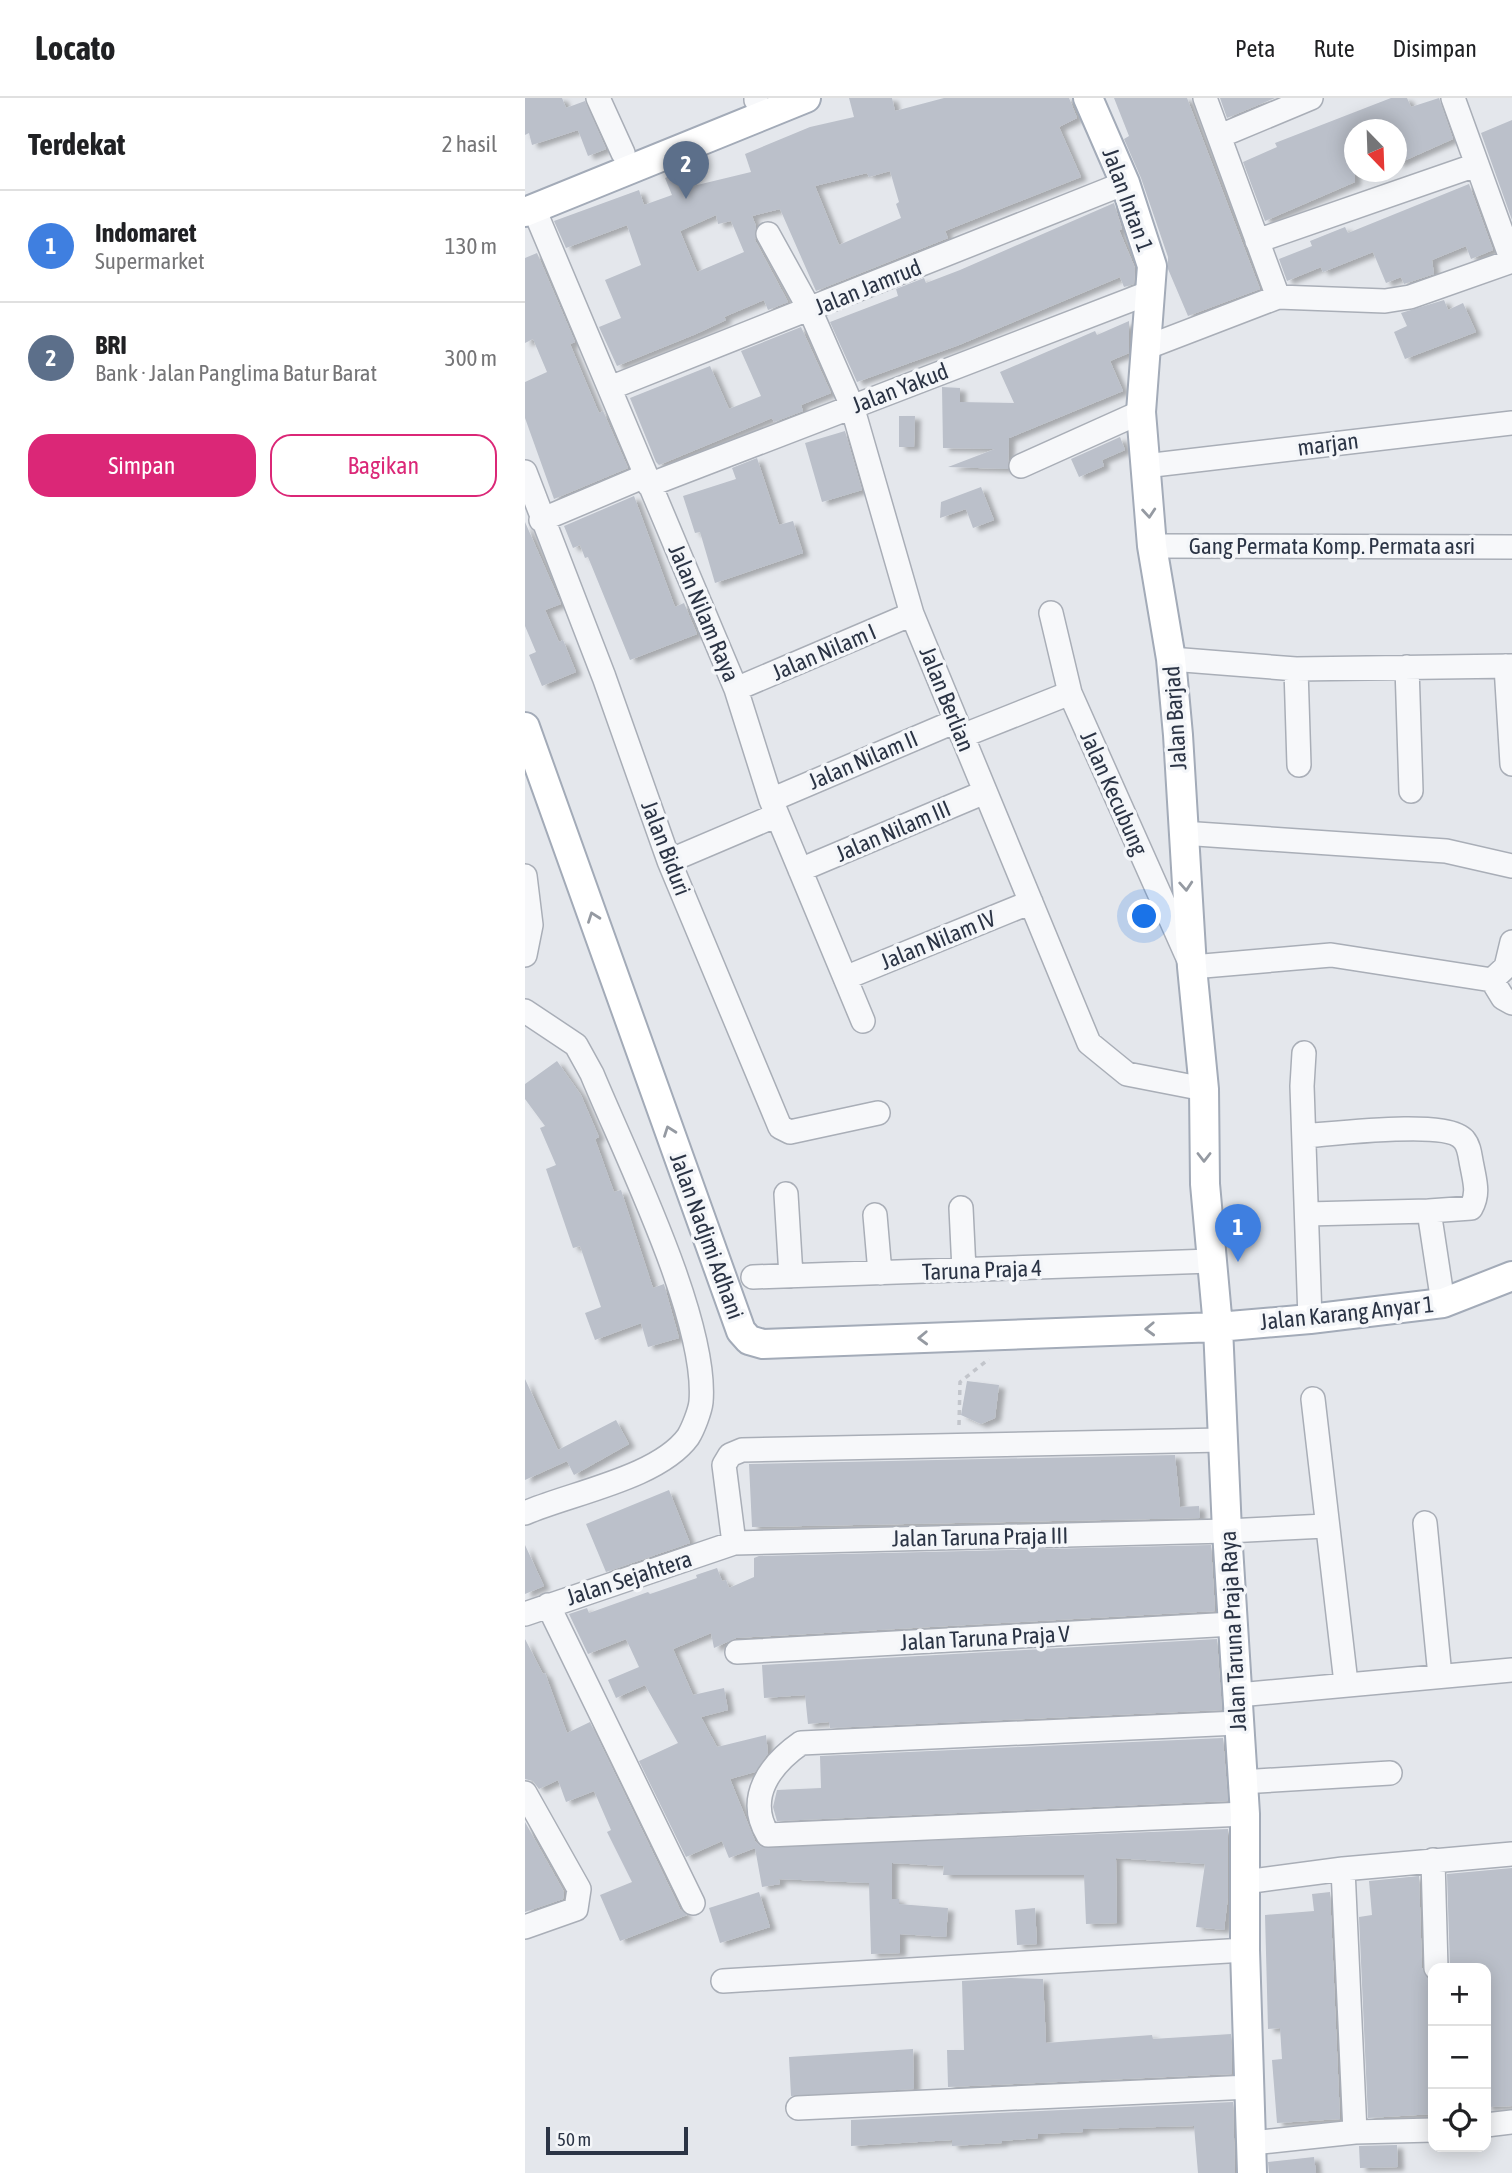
<!DOCTYPE html>
<html lang="id">
<head>
<meta charset="utf-8">
<style>
  :root { --surface:#fff; --page:#f2f2f2; --text:#202124; --muted:#757577; --line:#e0e0e0; --accent:#db2777 }
  body { margin:0; font-family:"Asap Condensed",sans-serif; background:var(--page); color:var(--text) }
  .controls { position:absolute; right:21px; bottom:21px; display:grid; overflow:hidden; border-radius:14px; box-shadow:0 4px 18px #0003 }
  .controls button { width:63px; height:63px; display:grid; place-items:center; padding:0; border:0; border-bottom:2px solid var(--line); background:var(--surface); color:var(--text); font:35px sans-serif }
  .compass { position:absolute; left:819px; top:21px; width:63px; height:63px; border-radius:50%; background:var(--surface); box-shadow:0 4px 18px #0003; rotate:157deg }
  .scale { position:absolute; left:21px; bottom:18px; width:142px; box-sizing:border-box; padding-left:7px; border:4px solid #2b3445; border-top:0; font-size:19px; line-height:24px; white-space:nowrap; color:#2b3445; -webkit-text-stroke:5px #f4f6f9; paint-order:stroke }
  .you { position:absolute; left:620px; top:819px; width:24px; height:24px; margin:-18px; border:5px solid #fff; border-radius:50%; background:#1a73e8; box-shadow:0 0 0 10px #1a73e833 }
  .badge { display:grid; place-items:center; width:46px; height:46px; border-radius:50%; background:var(--accent); color:#fff; font-size:23px; font-weight:700 }
  .pin { position:absolute; translate:-50% -58px; filter:drop-shadow(0 2px 4px #0008) }
  .pin::after { content:''; position:absolute; top:37px; width:24px; height:21px; background:inherit; clip-path:polygon(0 0,100% 0,50% 100%) }
  .list { margin:0; padding:0; list-style:none }
  h2 { display:flex; justify-content:space-between; align-items:center; height:91px; margin:0; padding:0 28px; font-size:30px }
  h2 small { font-size:23px; font-weight:400; color:var(--muted) }
  .list li { display:grid; grid-template-columns:46px 1fr auto; gap:21px; align-items:center; box-sizing:border-box; height:112px; padding:0 28px; border-top:2px solid var(--line) }
  .list b { display:block; font-size:26px; white-space:nowrap }
  .list p { margin:0; font-size:23px; white-space:nowrap; color:var(--muted) }
  .list em { font-size:23px; font-style:normal; color:var(--muted) }
  .actions { display:flex; gap:14px; padding:21px 28px }
  .actions a { flex:1; padding:16px 0; border:2px solid var(--accent); border-radius:21px; text-align:center; font-size:24px; color:var(--accent) }
  .actions .main { background:var(--accent); color:#fff }
  .icon { flex:none; width:38px; height:38px; fill:none; stroke:currentColor; stroke-width:2; stroke-linecap:round; stroke-linejoin:round }
  .map { position:relative; flex:none; width:987px; height:2075px; overflow:hidden }
  header { display:flex; align-items:center; gap:42px; box-sizing:border-box; height:98px; padding:0 35px; background:var(--surface); border-bottom:2px solid var(--line) }
  header strong { font-size:33px }
  nav { display:flex; gap:38px; margin-inline-start:auto; font-size:24px }
  main { display:flex }
  aside { flex:1; background:var(--surface) }
  .map>svg:first-child { display:block }
</style>
</head>
<body>
<header>
<strong>Locato</strong>
<nav><a>Peta</a><a>Rute</a><a>Disimpan</a></nav>
</header>
<main>
<aside>
<h2>Terdekat<small>2 hasil</small></h2>
<ul class="list">
<li><span class="badge" style="background:#3f7fe0">1</span><div><b>Indomaret</b><p>Supermarket</p></div><em>130 m</em></li>
<li><span class="badge" style="background:#5c6f8a">2</span><div><b>BRI</b><p>Bank · Jalan Panglima Batur Barat</p></div><em>300 m</em></li>
</ul>
<div class="actions"><a class="main">Simpan</a><a>Bagikan</a></div>
</aside>
<div class="map">
<svg width="987" height="2075" viewBox="0 0 987 2075">
  <defs>
    <filter id="shadow"><feDropShadow dx="6" dy="3.5" stdDeviation="2" flood-color="#0004"/></filter>
  </defs>
  <rect width="100%" height="100%" fill="#e4e7ec"/>
  <path fill="#bbc0ca" fill-rule="evenodd" filter="url(#shadow)" d="M0,0H37L41,10L60,3L81,51L63,58L53,32L7,47L4,35L0,37Z
    M324,0H367L370,13L419,0H544L552,20L534,29L556,79L420,133L423,140L291,193L255,111L227,118L231,128L230,142L263,204L243,212L239,202L199,219L201,222L171,236L92,268L74,229L96,220L80,182L116,167L102,127L41,150L29,123L114,92L119,107L147,97L140,80L161,71L168,88L226,74L220,56L285,29L329,19ZM365,73L374,104L371,106L376,120L314,147L290,88L342,75L344,79ZM191,117L193,126L206,123L219,154L172,174L155,133Z
    M589,0H662L735,191L663,218L643,171V159L616,80L599,41L604,38Z
    M695,0H750L702,20Z
    M866,0H882L886,9L914,0L928,41L872,66V32H830V84L740,123L718,64L752,49L750,45Z
    M987,22V122L956,35Z
    M944,86L968,152L946,161L941,148L907,162L909,176L879,186L876,179L861,185L848,154L798,174L796,169L762,183L754,161L787,148L785,143L820,129L823,135Z
    M589,105L597,131L594,132L610,170L609,186L599,189L595,179L434,247L332,284L305,224L373,198L371,191L399,180L401,185L435,172Z
    M12,155L50,244L45,246L74,315L78,313L103,370L29,401L0,320V284L22,274L8,241L0,245V160Z
    M919,202L923,212L938,205L951,234L880,261L869,234L882,228L876,215Z
    M604,223V255L585,263L598,293L484,340L483,371L423,369L470,351L418,350L417,289L435,290V304L489,305L475,274L570,233L572,237Z
    M276,229L306,295L276,307L278,313L249,324L247,320L134,367L131,364L105,300L185,268L204,311L236,298L216,253Z
    M374,318H390L389,349H374Z
    M320,333L337,392L297,404L280,345Z
    M595,339L600,352L577,362L579,368L554,379L546,361Z
    M232,360L254,427L268,423L278,455L190,485L175,434L170,435L158,398L211,381L207,370Z
    M456,389L469,422L448,430L441,411L415,420L416,404Z
    M109,398L150,509L159,505L172,536L105,562L63,459L60,460L55,447L48,450L39,428Z
    M0,424L36,506L20,512L34,544L38,542L51,574L17,588L4,557L11,554L0,528Z
    M32,963L56,997L74,1039L70,1041L89,1094L96,1092L128,1190L139,1186L154,1240L123,1249L116,1225L70,1242L60,1215L76,1209L55,1148L48,1150L21,1071L31,1067L15,1030L20,1028L0,1001V986Z
    M0,1281L33,1352L91,1322L104,1346L49,1377L42,1363L0,1382Z
    M442,1283L474,1287L470,1320L456,1326L436,1317Z
    M650,1357L655,1409L674,1408L675,1420L227,1429L224,1366Z
    M144,1392L165,1445L81,1474L61,1426Z
    M0,1447L19,1488L0,1496Z
    M686,1447L690,1513L211,1540L189,1550L186,1535L148,1551L168,1597L199,1590L203,1612L176,1619L192,1649L241,1637L243,1655L230,1674L205,1681L230,1743L236,1749L703,1731V1799L699,1832L671,1829L680,1766L591,1760L592,1825L561,1826L559,1777H418L419,1768L367,1765V1801H374V1806L423,1810L421,1839L375,1836V1855L346,1856L344,1785L254,1781L255,1786L237,1789L230,1750L204,1760L197,1743L161,1759L114,1663L153,1645L120,1587L91,1600L83,1582L114,1569L101,1541L63,1556L44,1516L62,1510L64,1515L123,1494L125,1496L172,1480L171,1477L192,1470L197,1483L201,1482L204,1490L229,1479V1460L234,1458Z
    M0,1541L18,1576L20,1575L42,1635L65,1624L155,1811L162,1817L95,1843L75,1797L107,1784L82,1734L86,1732L69,1693L41,1704L33,1682L14,1691L8,1683L0,1681Z
    M692,1541L697,1612L305,1630L304,1624L283,1626L280,1597L239,1600L237,1567Z
    M698,1640L703,1703L252,1723L248,1709L252,1692L296,1690L295,1658Z
    M0,1724L39,1794L38,1801L0,1814Z
    M987,1770V2008L961,2009V1870H925L922,1776Z
    M894,1778L897,1870L908,1889V1922H905L908,2016L843,2020L834,1819L847,1817L844,1783Z
    M234,1794L245,1829L195,1845L184,1810Z
    M805,1794L815,2021L752,2025L747,1962L757,1961L755,1930L743,1931L740,1817L789,1813L787,1796Z
    M510,1810L512,1846L492,1847L490,1812Z
    M486,1880L518,1881L521,1945L627,1937L628,1941L706,1936L707,1976L423,1989L422,1952H439L437,1883Z
    M388,1951L389,1991L266,1998L264,1959Z
    M708,2004L710,2075H673L669,2028L558,2031V2034L513,2036V2040L477,2043V2045L427,2048V2042L326,2048V2022Z
    M872,2047L873,2069L835,2070L834,2048Z
    M789,2059L791,2075H744L743,2064Z"/>
  <g fill="none" stroke-linecap="round" stroke-linejoin="round">
    <g stroke="#a9aeb7" stroke-width="26">
      <path id="minor" d="M73,0L98,55
        M231,0V2
        M680,0L753,199
        M928,0L987,163
        M695,38L786,0
        M9,111L211,591L246,702L338,923
        M243,136L285,212L327,308L387,516L564,945L602,976L679,991
        M732,143L951,67
        M620,250L753,199L860,203L885,199L987,163
        M85,290L600,85
        M496,368L616,314
        M620,368L987,325
        M0,374L79,579L144,763L255,1029L265,1034L353,1015
        M124,387L626,194
        M16,422L120,378
        M627,448L987,449
        M526,515L545,595L667,869L806,857L967,882L981,869L987,844
        M646,561L771,571L987,568
        M981,568L987,666
        M882,569L886,693
        M771,571L774,667
        M211,591L387,516
        M437,638L545,595
        M246,702L431,623
        M657,735L921,753L987,768
        M144,763L252,717
        M275,772L460,694
        M0,778L6,827L0,857
        M320,880L506,804
        M967,882L978,900L987,905
        M0,913L51,947L67,976C100,1056 183,1222 176,1304C175,1313 168,1331 163,1339C133,1380 46,1395 0,1415
        M779,955L777,988L785,1221
        M779,1038C808,1036 922,1021 939,1042C945,1049 945,1060 947,1068C950,1084 954,1096 946,1110L904,1113L918,1205
        M261,1096L266,1178
        M436,1110L439,1172
        M782,1116L904,1113
        M350,1117L355,1175
        M228,1179L686,1163
        M788,1301L821,1585
        M900,1425L915,1578
        M209,1445L199,1367L205,1357L217,1352L697,1342
        M23,1507L168,1805
        M0,1516L209,1445L702,1433L800,1428
        M212,1554L708,1526
        M713,1597L987,1572
        M713,1625L276,1645C246,1666 220,1699 243,1737L720,1716
        M716,1684L865,1675
        M0,1695L54,1791L51,1811L0,1829
        M908,1762L911,1870
        M818,1771L830,2034
        M720,1784L818,1771L987,1756
        M198,1883L720,1852
        M273,2010L725,1989
        M961,2027L987,2024
        M727,2045L830,2034L908,2032"/>
    </g>
    <g stroke="#a3abb8" stroke-width="32">
      <path id="major" d="M563,0L600,85L627,168L616,314L627,448L646,561L653,637L667,869L679,991L680,1086L693,1229L702,1433L720,1716V1852L727,2075
        M0,114L281,0
        M0,629L216,1233L224,1242L238,1246L693,1229L785,1221L918,1205L987,1178"/>
    </g>
    <path stroke="#c2c5cb" stroke-width="3.5" stroke-dasharray="5 5" stroke-linecap="butt" d="M434,1327L435,1284L464,1261"/>
    <use href="#minor" stroke="#f7f8fa" stroke-width="23"/>
    <use href="#major" stroke="#fff" stroke-width="28"/>
  </g>
  <defs><path id="oneway-chevron" d="M-2-3.5L2.5 0L-2 3.5" fill="none" stroke-width="1.6" stroke-linecap="round" stroke-linejoin="round" transform="scale(1.75)"/></defs>
  <g stroke="#959aa2">
    <use href="#oneway-chevron" transform="translate(624 415) rotate(85)"/>
    <use href="#oneway-chevron" transform="translate(661 788) rotate(86)"/>
    <use href="#oneway-chevron" transform="translate(68 819) rotate(-110)"/>
    <use href="#oneway-chevron" transform="translate(144 1033) rotate(-110)"/>
    <use href="#oneway-chevron" transform="translate(679 1059) rotate(90)"/>
    <use href="#oneway-chevron" transform="translate(625 1231) rotate(178)"/>
    <use href="#oneway-chevron" transform="translate(398 1240) rotate(178)"/>
  </g>
  <g text-anchor="middle" stroke-width="7" stroke-linejoin="round" paint-order="stroke">
    <g font-size="23" fill="#2b3445" stroke="#f4f6f9">
      <text transform="translate(603 102) rotate(70)" y="8">Jalan Intan 1</text>
      <text transform="translate(343 189) rotate(-22)" y="8">Jalan Jamrud</text>
      <text transform="translate(375 290) rotate(-21)" y="8">Jalan Yakud</text>
      <text transform="translate(803 346) rotate(-7)" y="8">marjan</text>
      <text x="807" y="456">Gang Permata Komp. Permata asri</text>
      <text transform="translate(179 515) rotate(67)" y="8">Jalan Nilam Raya</text>
      <text transform="translate(299 554) rotate(-23)" y="8">Jalan Nilam I</text>
      <text transform="translate(422 601) rotate(68)" y="8">Jalan Berlian</text>
      <text transform="translate(650 620) rotate(-94)" y="8">Jalan Barjad</text>
      <text transform="translate(338 662) rotate(-23)" y="8">Jalan Nilam II</text>
      <text transform="translate(589 695) rotate(66)" y="8">Jalan Kecubung</text>
      <text transform="translate(368 733) rotate(-23)" y="8">Jalan Nilam III</text>
      <text transform="translate(141 750) rotate(69)" y="8">Jalan Biduri</text>
      <text transform="translate(413 842) rotate(-22)" y="8">Jalan Nilam IV</text>
      <text transform="translate(182 1138) rotate(70)" y="8">Jalan Nadjmi Adhani</text>
      <text transform="translate(457 1172) rotate(-2)" y="8">Taruna Praja 4</text>
      <text transform="translate(822 1215) rotate(-6)" y="8">Jalan Karang Anyar 1</text>
      <text transform="translate(455 1439) rotate(-1)" y="8">Jalan Taruna Praja III</text>
      <text transform="translate(104 1480) rotate(-18)" y="8">Jalan Sejahtera</text>
      <text transform="translate(708 1533) rotate(-93)" y="8">Jalan Taruna Praja Raya</text>
      <text transform="translate(460 1540) rotate(-3)" y="8">Jalan Taruna Praja V</text>
    </g>
  </g>
</svg>
<div class="controls">
<button>+</button>
<button>−</button>
<button><svg class="icon" aria-label="locate" viewBox="0 0 24 24"><circle cx="12" cy="12" r="6"/><path d="M12 2v4M12 18v4M2 12h4M18 12h4"/></svg></button>
</div>
<svg class="compass" viewBox="-18 -18 36 36"><path d="M0-13l5 13h-10z" fill="#e53935"/><path d="M0 13l5-13h-10z" fill="#757577"/></svg>
<div class="scale">50 m</div>
<div class="you"></div>
<div class="pin badge" style="left:713px;top:1164px;background:#3f7fe0">1</div>
<div class="pin badge" style="left:161px;top:101px;background:#5c6f8a">2</div>
</div>
</main>
</body>
</html>
